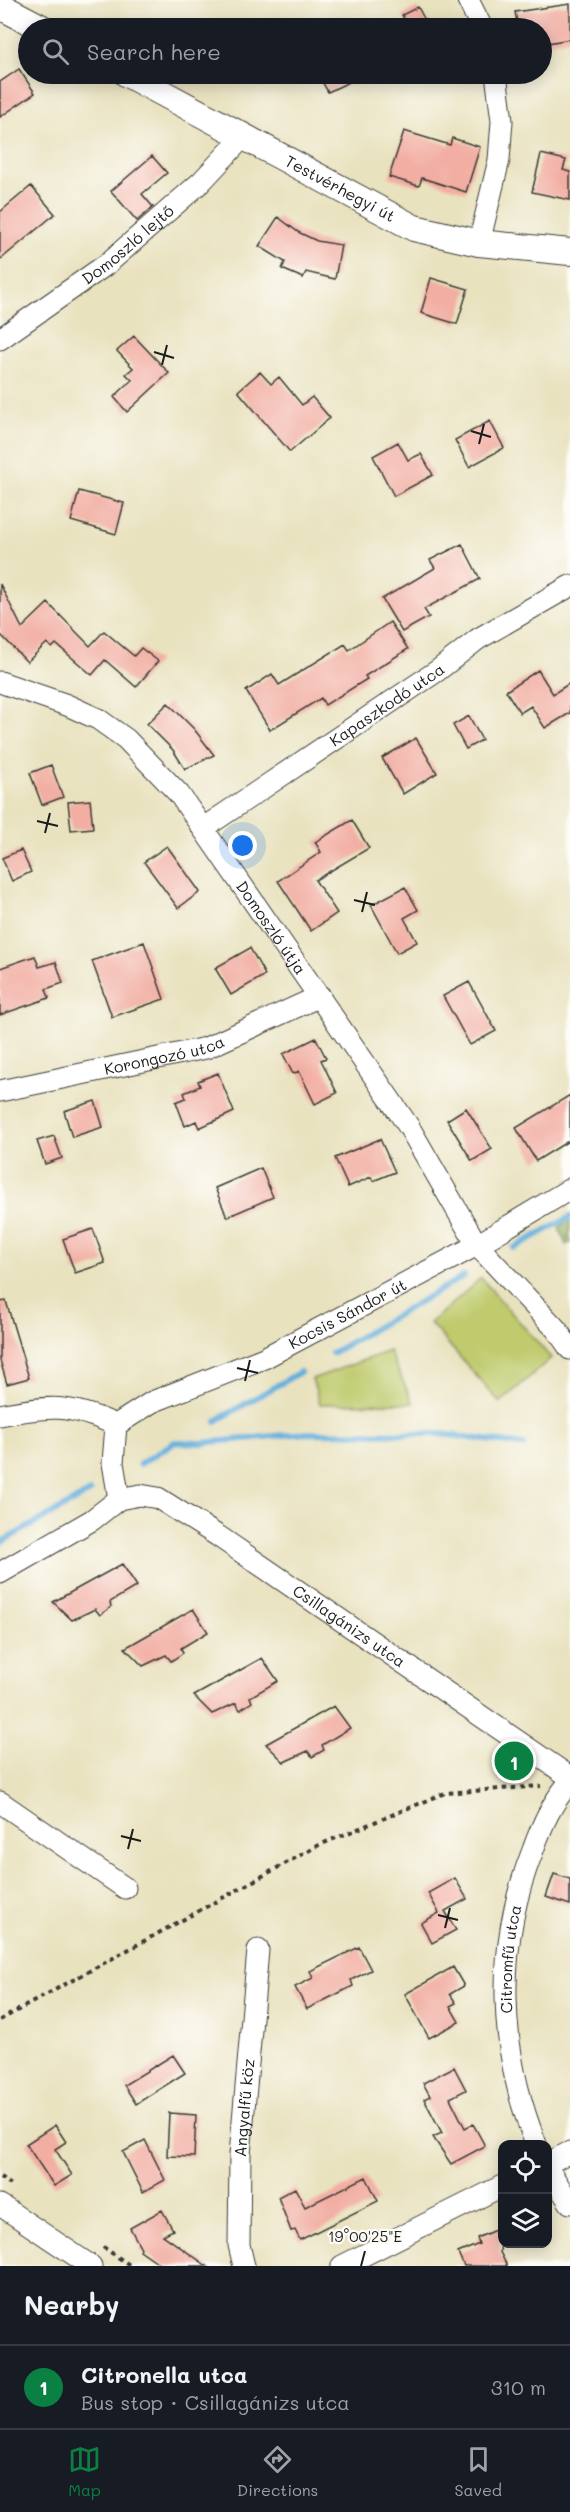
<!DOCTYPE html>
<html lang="en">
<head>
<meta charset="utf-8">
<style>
  :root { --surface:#171b24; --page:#20242c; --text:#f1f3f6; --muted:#9ea1a6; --line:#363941; --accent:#0b8043 }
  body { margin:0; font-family:Mali,sans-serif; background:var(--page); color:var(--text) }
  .controls { position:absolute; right:18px; bottom:18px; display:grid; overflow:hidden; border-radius:12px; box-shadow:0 3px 15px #0003 }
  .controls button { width:54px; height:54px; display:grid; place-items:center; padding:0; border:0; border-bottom:2px solid var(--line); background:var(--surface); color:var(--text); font:30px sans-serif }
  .you { position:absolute; left:243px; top:846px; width:21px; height:21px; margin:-15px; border:4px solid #fff; border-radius:50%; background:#1a73e8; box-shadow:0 0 0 9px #1a73e833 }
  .badge { display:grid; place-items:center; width:39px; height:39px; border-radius:50%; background:var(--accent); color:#fff; font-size:20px; font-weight:700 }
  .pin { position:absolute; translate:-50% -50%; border:3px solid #fff; box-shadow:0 2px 6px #0006 }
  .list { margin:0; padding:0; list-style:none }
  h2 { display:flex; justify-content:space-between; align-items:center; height:78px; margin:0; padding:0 24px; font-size:26px }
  h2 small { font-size:20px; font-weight:400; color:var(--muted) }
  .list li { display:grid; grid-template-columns:39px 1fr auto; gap:18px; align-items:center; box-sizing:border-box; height:84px; padding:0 24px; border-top:2px solid var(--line) }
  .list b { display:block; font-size:22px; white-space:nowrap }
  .list p { margin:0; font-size:20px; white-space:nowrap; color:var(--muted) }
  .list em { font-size:20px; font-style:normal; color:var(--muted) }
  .icon { flex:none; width:33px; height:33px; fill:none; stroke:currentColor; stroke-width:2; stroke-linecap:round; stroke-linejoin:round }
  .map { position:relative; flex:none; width:570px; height:2266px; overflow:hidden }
  .search { position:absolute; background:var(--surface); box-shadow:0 3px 15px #0003; left:18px; right:18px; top:18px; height:66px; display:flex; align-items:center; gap:15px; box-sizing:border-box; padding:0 21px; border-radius:33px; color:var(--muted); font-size:22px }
  .sheet { height:162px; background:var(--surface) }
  nav { display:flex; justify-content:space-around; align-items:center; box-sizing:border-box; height:84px; border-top:2px solid var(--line); background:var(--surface); font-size:16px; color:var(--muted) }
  nav a { display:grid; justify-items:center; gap:3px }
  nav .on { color:var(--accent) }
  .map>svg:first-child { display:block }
</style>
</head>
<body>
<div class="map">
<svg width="570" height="2266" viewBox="0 0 570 2266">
  <defs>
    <pattern id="forest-firs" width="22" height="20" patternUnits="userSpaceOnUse" patternTransform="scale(1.5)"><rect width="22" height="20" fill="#97af60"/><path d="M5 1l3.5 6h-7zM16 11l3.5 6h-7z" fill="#7a8e4e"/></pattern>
  </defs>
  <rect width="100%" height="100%" fill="#fdfcf7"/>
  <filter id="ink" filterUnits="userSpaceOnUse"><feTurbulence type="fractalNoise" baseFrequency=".0167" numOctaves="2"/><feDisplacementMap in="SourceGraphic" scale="12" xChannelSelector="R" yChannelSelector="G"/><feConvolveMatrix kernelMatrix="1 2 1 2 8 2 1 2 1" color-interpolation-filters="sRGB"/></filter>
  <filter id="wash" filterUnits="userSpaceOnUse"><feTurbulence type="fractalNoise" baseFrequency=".008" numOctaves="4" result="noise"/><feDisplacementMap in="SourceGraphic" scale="24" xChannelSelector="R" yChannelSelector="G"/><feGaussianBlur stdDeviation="1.35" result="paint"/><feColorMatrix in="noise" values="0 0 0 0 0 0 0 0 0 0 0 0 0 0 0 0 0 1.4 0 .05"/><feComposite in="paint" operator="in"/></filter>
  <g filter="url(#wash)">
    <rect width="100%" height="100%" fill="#e9e2bf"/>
    <path fill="url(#forest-firs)" stroke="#5a663e" stroke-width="1.5" d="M570,1218V1243L566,1245L559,1228Z"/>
    <path fill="#bfcb6d" stroke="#6e7444" stroke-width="1.5" d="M481,1278L551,1358L500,1403L430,1323Z
      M389,1351L413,1403L320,1404L312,1379Z"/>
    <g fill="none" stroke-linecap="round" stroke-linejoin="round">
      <path stroke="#64afdd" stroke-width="6" d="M514,1248L570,1217
        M332,1353L464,1276
        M216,1421L300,1372
        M140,1464L175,1442L201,1443L306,1433L442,1434L523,1445
        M0,1543L90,1492"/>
    </g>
    <g id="blocks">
      <path fill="#f2aea3" d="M570,4V39L542,44V28H518L515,12Z
        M418,7L429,28H409L402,15Z
        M19,69L35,93L0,117V82Z
        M318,74H366L328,92Z
        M404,131L450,145L452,138L480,147L466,192L422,178L419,186L389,177Z
        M541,154L566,160L563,170L570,172V200L532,192Z
        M152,156L167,173L142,194L153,207L137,221L111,191Z
        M31,186L55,214L0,260V212Z
        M278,217L298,232L317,241L341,245L335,279L306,272L303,278L282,269L285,262L259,246Z
        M431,278L468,289L457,324L421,313Z
        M134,336L169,373L127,412L114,397L132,380L126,374L133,368L117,351Z
        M260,372L271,384L279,377L302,405L312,397L330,418L290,452L238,391Z
        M490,421L504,448L469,467L455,440Z
        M398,442L408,460L421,454L433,475L394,496L373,456Z
        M79,491L124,503L116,534L71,521Z
        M462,544L480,579L424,609L429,617L402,632L382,599L435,568L430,560Z
        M0,584L22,628L48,603L90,646L104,631L134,656L141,648L158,661L136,687L105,660L92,675L56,644L52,648L47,643L27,662L0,634Z
        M390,622L408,649L365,676L367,679L325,705L321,698L270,730L246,691L272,674L279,685L345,644L349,650Z
        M538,670L553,694L570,683V713L545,728L531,706L520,713L506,691Z
        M168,703L194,729L214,755L185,769L173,750L147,724Z
        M469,716L482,740L466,749L453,725Z
        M416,738L437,773L403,794L382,758Z
        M51,765L63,797L42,805L30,773Z
        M90,800L93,828L71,830L68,802Z
        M352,820L369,848L315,880L337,913L311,931L278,881L321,852L315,842Z
        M167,846L200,892L178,908L144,862Z
        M21,850L31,872L12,881L2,858Z
        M405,887L418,910L404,918L417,942L397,953L371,905Z
        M144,942L164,999L112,1017L92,961Z
        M250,948L265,975L231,995L215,968Z
        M35,956L39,967L56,962L63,983L46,989L49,998L0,1015V968Z
        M469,982L496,1031L470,1045L443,996Z
        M316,1038L326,1058L321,1060L337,1093L315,1104L299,1071L293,1074L283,1054Z
        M218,1073L234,1112L199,1128L196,1121L185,1126L176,1102L186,1098L184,1093L200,1086L198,1081Z
        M570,1095V1140L536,1161L516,1128Z
        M95,1101L103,1127L72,1137L64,1111Z
        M466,1108L492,1149L472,1161L447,1120Z
        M54,1136L62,1158L45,1164L37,1141Z
        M380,1139L395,1172L373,1181L371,1177L348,1187L335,1158Z
        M261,1168L273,1197L227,1217L215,1188Z
        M93,1229L105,1263L75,1273L63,1239Z
        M6,1301L29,1378L7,1384L0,1360V1302Z
        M122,1564L137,1586L110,1602L111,1607L100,1615L95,1609L72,1620L53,1602Z
        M193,1609L208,1632L181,1648L183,1653L171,1661L166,1655L143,1666L125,1648Z
        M262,1658L278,1681L250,1697L252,1702L240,1710L236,1703L212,1714L194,1696Z
        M334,1706L350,1728L322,1745L324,1750L312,1757L308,1751L284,1762L266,1744Z
        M554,1874L570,1879V1905L546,1897Z
        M455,1878L467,1899L445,1911L456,1930L432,1943L421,1923L439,1913L428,1893Z
        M359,1947L371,1970L351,1980L353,1986L307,2009L295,1987L313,1978L310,1971Z
        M453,1967L464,1986L450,1994L456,2003L450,2006L459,2022L429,2038L405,1994Z
        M173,2055L185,2073L136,2104L124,2085Z
        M454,2067L466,2090L450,2098L465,2128L473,2124L485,2146L451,2164L433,2137L442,2133L424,2099L430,2096L423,2083Z
        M169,2113L196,2115L194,2157L167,2156Z
        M55,2125L66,2142L55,2149L72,2175L54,2186L26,2144Z
        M145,2140L165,2180L143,2192L123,2152Z
        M366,2177L378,2201L300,2240L295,2230L291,2231L278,2197L295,2188L305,2207Z
        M162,2210L173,2230L163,2235L207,2266H163L140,2250L141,2248L130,2228Z
        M502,2227L500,2252L507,2266H464L458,2253L479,2244L477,2238Z"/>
    </g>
  </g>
  <g filter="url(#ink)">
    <use href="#blocks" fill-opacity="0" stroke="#3b3a34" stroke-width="1.5"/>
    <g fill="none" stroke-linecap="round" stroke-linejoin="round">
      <g stroke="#3b3a34" stroke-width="23">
        <g id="minor">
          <path d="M468,0L482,28"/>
          <path d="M479,243L499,160L502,121L496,74"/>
          <path id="s1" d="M0,339L107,264L201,182L244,136"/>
          <path id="s2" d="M0,682L67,705L98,719L126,739L179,794L409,1127L477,1245L557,1330L570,1349"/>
          <path id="s3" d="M205,827L437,671L478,639L570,586"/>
          <path id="s4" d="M0,1091L206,1048L320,996"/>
          <path d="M0,1415C50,1405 69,1404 116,1425"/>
          <path id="s5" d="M119,1499L113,1463L116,1425L152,1402L264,1358L477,1245L570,1189"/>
          <path id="s6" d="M0,1573L92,1520L119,1499L140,1495L158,1498L218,1536L570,1777"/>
          <path d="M0,1802L125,1888"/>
          <path id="s7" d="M536,2144C498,2050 495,1945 533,1850C542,1825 552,1802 570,1782"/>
          <path d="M548,2163L570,2152"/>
          <path d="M548,2169L570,2203"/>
          <path d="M0,2205L91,2266"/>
          <path id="s8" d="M244,2266L239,2245L240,2155L258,1950"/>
          <path d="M342,2266L502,2186"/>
        </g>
      </g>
      <g stroke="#3b3a34" stroke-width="28">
        <g id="tertiary">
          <path d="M0,6L42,28"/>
          <path id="s9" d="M127,74L414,228L479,243L570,252"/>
        </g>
      </g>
      <path stroke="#3b3a34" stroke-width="4" stroke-dasharray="4.5 4.5" stroke-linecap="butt" d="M0,2020L319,1845L445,1793L541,1786
        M0,2177L14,2187
        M103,2247L131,2266"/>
      <use href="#minor" stroke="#fff" stroke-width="21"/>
      <use href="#tertiary" stroke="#fff" stroke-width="26"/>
    </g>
  </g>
  <path fill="none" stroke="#1c1c1c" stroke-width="2" d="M154,352L174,358M162,365L167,345M471,431L491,437M479,444L484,424M37,821L58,826M45,833L50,813M354,900L375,905M362,912L367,892M237,1368L258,1373M245,1381L250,1360M121,1836L141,1841M128,1849L133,1829M438,1915L458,1920M445,1928L450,1908M361,2266L365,2251"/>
  <g text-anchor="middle" stroke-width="4.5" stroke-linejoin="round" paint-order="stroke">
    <g font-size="16" fill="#1c1c1c" stroke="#fdfcf7">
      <text dy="6" stroke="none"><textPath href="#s9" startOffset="242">Testvérhegyi út</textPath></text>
      <text dy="6" stroke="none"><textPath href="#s1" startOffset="159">Domoszló lejtő</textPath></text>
      <text dy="6" stroke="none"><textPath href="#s3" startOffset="219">Kapaszkodó utca</textPath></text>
      <text dy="6" stroke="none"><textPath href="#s2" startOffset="378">Domoszló útja</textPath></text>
      <text dy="6" stroke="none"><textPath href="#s4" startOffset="168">Korongozó utca</textPath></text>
      <text dy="6" stroke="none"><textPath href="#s5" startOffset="332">Kocsis Sándor út</textPath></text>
      <text dy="6" stroke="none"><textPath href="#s6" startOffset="410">Csillagánizs utca</textPath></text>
      <text dy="6" stroke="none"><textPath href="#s7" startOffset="189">Citromfű utca</textPath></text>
      <text dy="6" stroke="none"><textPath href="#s8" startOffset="159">Angyalfű köz</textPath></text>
    </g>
  </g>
  <g font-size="15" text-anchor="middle" fill="#1c1c1c" stroke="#fdfcf7" stroke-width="4.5" stroke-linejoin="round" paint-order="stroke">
    <text x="365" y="2242">19°00'25"E</text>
  </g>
</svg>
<div class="controls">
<button><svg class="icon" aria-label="locate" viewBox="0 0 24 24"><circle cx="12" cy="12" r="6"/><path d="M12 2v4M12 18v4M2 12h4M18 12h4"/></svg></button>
<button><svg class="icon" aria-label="layers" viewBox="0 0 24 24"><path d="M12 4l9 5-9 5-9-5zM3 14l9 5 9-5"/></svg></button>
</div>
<div class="you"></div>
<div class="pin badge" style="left:514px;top:1761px">1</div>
<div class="search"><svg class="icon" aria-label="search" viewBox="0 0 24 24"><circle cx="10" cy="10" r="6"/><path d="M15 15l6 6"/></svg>Search here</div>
</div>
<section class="sheet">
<h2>Nearby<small></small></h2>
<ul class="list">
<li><span class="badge">1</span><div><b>Citronella utca</b><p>Bus stop · Csillagánizs utca</p></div><em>310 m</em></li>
</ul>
</section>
<nav>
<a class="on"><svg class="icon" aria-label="map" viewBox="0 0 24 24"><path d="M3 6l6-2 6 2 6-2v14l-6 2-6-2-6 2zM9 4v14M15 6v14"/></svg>Map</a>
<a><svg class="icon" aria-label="directions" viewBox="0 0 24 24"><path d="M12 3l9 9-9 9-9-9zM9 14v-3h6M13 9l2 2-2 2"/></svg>Directions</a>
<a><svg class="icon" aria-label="saved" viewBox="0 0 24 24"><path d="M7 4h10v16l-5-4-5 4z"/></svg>Saved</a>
</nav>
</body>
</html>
